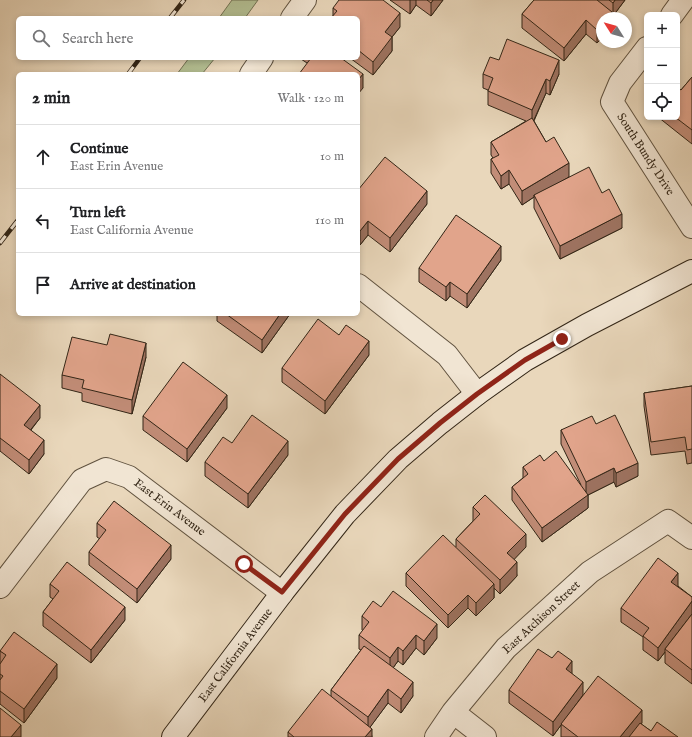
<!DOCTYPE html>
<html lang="en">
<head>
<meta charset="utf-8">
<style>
  :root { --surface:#fff; --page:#f6f6f6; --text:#202124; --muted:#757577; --line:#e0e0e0 }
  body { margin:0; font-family:"IM FELL English",serif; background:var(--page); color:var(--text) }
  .controls { position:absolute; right:12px; top:12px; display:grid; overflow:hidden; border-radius:6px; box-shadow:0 2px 6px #0003 }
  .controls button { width:36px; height:36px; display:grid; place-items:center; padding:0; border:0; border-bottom:1px solid var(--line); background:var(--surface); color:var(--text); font:20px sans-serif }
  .compass { position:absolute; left:596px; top:12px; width:36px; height:36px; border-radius:50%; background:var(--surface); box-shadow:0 2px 6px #0003; rotate:307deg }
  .stop { position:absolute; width:12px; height:12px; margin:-9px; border:3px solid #8f2418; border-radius:50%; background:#fff }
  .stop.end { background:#8f2418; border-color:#fff; box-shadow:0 1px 4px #0008 }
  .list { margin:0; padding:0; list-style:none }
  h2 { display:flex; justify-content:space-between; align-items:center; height:52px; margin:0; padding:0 16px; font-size:17px }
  h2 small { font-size:13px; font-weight:400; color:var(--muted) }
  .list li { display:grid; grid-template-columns:26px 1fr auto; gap:12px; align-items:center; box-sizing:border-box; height:64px; padding:0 16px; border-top:1px solid var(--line) }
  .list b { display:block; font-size:15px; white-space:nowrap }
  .list p { margin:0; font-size:13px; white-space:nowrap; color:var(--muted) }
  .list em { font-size:13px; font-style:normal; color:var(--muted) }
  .icon { flex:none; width:22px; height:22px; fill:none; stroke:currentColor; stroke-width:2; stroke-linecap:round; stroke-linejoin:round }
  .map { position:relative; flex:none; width:692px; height:737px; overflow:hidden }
  .search { position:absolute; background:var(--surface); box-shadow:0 2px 6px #0003; left:16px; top:16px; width:344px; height:44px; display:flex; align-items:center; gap:10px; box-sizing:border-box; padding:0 14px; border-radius:6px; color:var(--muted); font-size:15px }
  .panel { position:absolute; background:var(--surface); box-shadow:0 2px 6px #0003; left:16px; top:72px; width:344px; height:244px; border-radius:6px }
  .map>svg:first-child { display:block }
</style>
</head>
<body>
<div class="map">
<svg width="692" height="737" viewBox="0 0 692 737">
  <rect width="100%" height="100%" fill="#e9d7bb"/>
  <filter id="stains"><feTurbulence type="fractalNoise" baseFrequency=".005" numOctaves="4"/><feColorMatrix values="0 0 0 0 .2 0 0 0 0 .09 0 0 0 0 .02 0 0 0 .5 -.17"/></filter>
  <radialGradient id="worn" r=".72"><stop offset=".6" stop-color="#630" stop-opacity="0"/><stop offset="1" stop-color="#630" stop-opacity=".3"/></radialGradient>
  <path fill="#b3bf93" stroke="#727254" d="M232,0H258L245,18H219Z
    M189,58H215L202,74H177Z"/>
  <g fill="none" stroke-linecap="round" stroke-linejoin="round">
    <g stroke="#60523f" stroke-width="24">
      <path id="street" d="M672,15L683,0
        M292,18L305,0
        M647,48L620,83L612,102L692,227
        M251,74L262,58
        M358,285L447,355L477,394
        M0,587L82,480L106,469L129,477L282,593
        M453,712L485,737
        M436,737L453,712L506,648L590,572L668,521L692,538"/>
    </g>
    <g stroke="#322516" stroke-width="24">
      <path id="secondary" d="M173,737L282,593L345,514L398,459L440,423L477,394L525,360L587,325L692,271"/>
    </g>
    <use href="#street" stroke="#f1e5d3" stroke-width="22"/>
    <use href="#secondary" stroke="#f1e5d3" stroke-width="22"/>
    <g stroke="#322516" stroke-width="4.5">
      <path id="rail" d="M170,18L184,0
        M128,74L140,58
        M0,243L18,220"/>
    </g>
    <use href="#rail" stroke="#f1e5d3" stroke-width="3" stroke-dasharray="9" stroke-linecap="butt"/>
  </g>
  <path fill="#c28d78" stroke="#322516" d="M390,0H443L431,16L416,5L410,14Z
    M534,0H625L613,16H612V18L597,43L586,34L564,61L522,28V14Z
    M333,8L400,27L392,37V51L373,75L350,58H358V18L333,16Z
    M301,58H341L363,88L307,63L301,59Z
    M499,60L559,74L550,95L546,93L534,121L546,142L569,177L562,181L602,193L622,228L560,259L534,208V197L522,205L509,184L501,189L491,173V159L493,158L491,155V142L526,121L488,105V90L483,88V74Z
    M692,77V144L658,117H677L681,90Z
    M358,190L427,204L390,252L368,235L360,245L358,243Z
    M501,260L467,308L450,296L446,301L419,282V268Z
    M217,314H290L262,353L217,321Z
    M339,335L369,355L325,414L282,382V368Z
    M146,357L132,414L82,401V393L62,388V375Z
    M0,374L40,418L31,430L44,454L29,474L0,451Z
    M692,386V463L687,464L685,451L651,455L644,406V393Z
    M227,408L187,462L143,430V416Z
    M596,424L638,476L616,487L614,482L588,495V508L542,542L512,500V487L523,478V467L544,461L581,485L561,444V430Z
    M288,455L248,508L205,476V462Z
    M473,507L526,547L514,559L517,576L500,594L494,588V598L476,616L468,608L448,628L406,586V573L456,547V539L473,521Z
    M97,523L171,559L137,603L89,565V552L100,539L97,537Z
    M50,584L125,620L91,663L43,626V612L53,599L50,597Z
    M678,586L692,597V684L665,663V652L658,661L643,650V637L621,622V608Z
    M381,607L437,638L424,655L416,648L403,665L398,661L393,668L413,696L401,713L388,703L370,727L372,737H288V732L331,697V690L361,650L359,649V635L363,631L362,630V616Z
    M0,651L57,678L24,723L0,704Z
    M552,658L572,674L583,695L574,707L642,723L641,724L651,731L678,737H561V725L553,736L509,703V690Z"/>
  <path fill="#9e7361" stroke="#322516" d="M410,0H416V5L410,14Z
    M433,0H443L431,16V3Z
    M615,0H625L613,16V3Z
    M612,12V18H607Z
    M400,13V27L392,37V51L373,75V62L385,32Z
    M586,20V34L564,61V48Z
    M602,24V38L597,43V30Z
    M559,60V74L550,95V81Z
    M363,74V88L358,94V80Z
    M546,79V93L532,124V110Z
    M569,163V177L535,197L534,195V197L522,205V191Z
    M509,170V184L501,189V176Z
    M427,191V204L390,252V238Z
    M622,214V228L560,259V246Z
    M368,221V235L360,245V231Z
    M501,246V260L467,308V294Z
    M450,282V296L446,301V287Z
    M280,314H290L262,353V340Z
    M369,341V355L325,414V401Z
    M146,343V357L132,414V400Z
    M227,395V408L187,462V449Z
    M40,405V418L24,438V425Z
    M44,440V454L29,474V460Z
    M288,441V455L248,508V494Z
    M638,463V476L616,487V473Z
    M614,468V482L588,495V508L542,542V528L586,496V482Z
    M526,534V547L507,567V553Z
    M171,545V559L137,603V589Z
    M517,562V576L500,594V580Z
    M678,573V586L671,596V582Z
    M494,584V598L476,616V603Z
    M468,595V608L448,628V615Z
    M692,601V614L665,649V652L658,661V648Z
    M125,607V620L91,663V650Z
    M437,624V638L424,655V641Z
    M416,635V648L403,665V651Z
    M398,647V661L390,672V658Z
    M572,661V675L566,669Z
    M57,664V678L24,723V709Z
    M413,682V696L401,713V699Z
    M583,682V695L553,736V722Z
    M388,689V703L368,730V717Z
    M642,710V723L631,737H620Z
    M21,725V737H11Z
    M372,729V737H365Z"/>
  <path fill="#e1a48b" stroke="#322516" d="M339,0H383L400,13L385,32L392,37L373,62L358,50V18H331L337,11L333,8Z
    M427,0H433L431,3Z
    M534,0H597L612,12L607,18H602V24L597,30L586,20L564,48L522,14Z
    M609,0H615L613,3Z
    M507,39L559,60L550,81L546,79L532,110L488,91L493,78L483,74L490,57L499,60Z
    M311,58H341L363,74L358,80V74H299Z
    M692,77V130L675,117H677V87L681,90Z
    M532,118L546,142L554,137L569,163L522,191L509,170L501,176L491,159L499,155L491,142Z
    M385,157L427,191L390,238L368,221L360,231L358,229V190Z
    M589,167L602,193L609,189L622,214L560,246L534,195Z
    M456,215L501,246L467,294L450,282L446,287L419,268Z
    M226,314H280L262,340Z
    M318,319L339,335L346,325L369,341L325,401L282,368Z
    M110,334L146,343L132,400L82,388L84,380L62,375L72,337L107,345Z
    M183,362L227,395L187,449L143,416Z
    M0,374L40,405L24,425L44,440L29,460L0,438Z
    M692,386V449L687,450L685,437L651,442L644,393Z
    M252,415L288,441L248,494L205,462L223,437L232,443Z
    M615,415L638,463L616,473L614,468L586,482L561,430L592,416L596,424Z
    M556,451L588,495L542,528L512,487L528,474L523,467L540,455L544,461Z
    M485,495L526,534L507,553L517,562L500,580L456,539L480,514L473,507Z
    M114,501L171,545L137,589L89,552L106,530L97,523Z
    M443,535L494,584L476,603L468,595L448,615L406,573Z
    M658,558L678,573L671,582L692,597V601L658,648L643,636L649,628L621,608Z
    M67,562L125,607L91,650L43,612L59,591L50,584Z
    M393,591L437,624L424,641L416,635L403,651L398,647L390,658L359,635L369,622L362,616L373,601L381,607Z
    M692,614V670L665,649Z
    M14,632L57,664L24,709L0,691V680L3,676L0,674V664L6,655L0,651Z
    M364,646L413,682L401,699L388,689L368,717L331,690Z
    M538,649L552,658L558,651L572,661L566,669L583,682L553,722L509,690Z
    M598,676L642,710L620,737H578L561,724Z
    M322,689L372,729L365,737H294L288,732Z
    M0,708L21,725L11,737H0Z
    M657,722L678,737H629L640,723L651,731Z"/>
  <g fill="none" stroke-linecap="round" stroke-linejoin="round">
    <path stroke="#8f2418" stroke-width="5" d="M244,564L282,592L345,514L398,459L440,423L477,394L525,360L562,339"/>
  </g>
  <g text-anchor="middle" stroke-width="4" stroke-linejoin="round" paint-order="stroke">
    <g font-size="12" fill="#322516" stroke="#f1e5d3">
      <text transform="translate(646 154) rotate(57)" y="4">South Bundy Drive</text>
      <text transform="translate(170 507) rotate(37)" y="4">East Erin Avenue</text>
      <text transform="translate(541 617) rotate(-43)" y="4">East Atchison Street</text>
      <text transform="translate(235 655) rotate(-53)" y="4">East California Avenue</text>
    </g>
  </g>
  <rect width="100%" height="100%" filter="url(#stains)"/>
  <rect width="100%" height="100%" fill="url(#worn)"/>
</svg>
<div class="controls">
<button>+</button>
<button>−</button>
<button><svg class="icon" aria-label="locate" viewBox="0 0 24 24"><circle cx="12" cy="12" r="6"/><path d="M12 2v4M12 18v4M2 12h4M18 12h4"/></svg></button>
</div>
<svg class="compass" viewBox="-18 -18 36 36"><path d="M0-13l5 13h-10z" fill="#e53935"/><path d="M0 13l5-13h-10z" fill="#757577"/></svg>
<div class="stop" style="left:244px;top:564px"></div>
<div class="stop end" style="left:562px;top:339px"></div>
<div class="search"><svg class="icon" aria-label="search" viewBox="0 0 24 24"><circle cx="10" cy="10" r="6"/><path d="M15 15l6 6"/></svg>Search here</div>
<section class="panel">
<h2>2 min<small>Walk · 120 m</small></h2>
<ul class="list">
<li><svg class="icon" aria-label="ahead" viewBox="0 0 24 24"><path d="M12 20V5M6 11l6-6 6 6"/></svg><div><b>Continue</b><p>East Erin Avenue</p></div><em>10 m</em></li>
<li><svg class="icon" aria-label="left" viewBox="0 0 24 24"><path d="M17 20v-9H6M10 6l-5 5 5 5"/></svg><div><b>Turn left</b><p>East California Avenue</p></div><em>110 m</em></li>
<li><svg class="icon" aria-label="arrive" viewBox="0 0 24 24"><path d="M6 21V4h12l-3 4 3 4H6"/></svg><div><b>Arrive at destination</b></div></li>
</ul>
</section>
</div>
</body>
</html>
